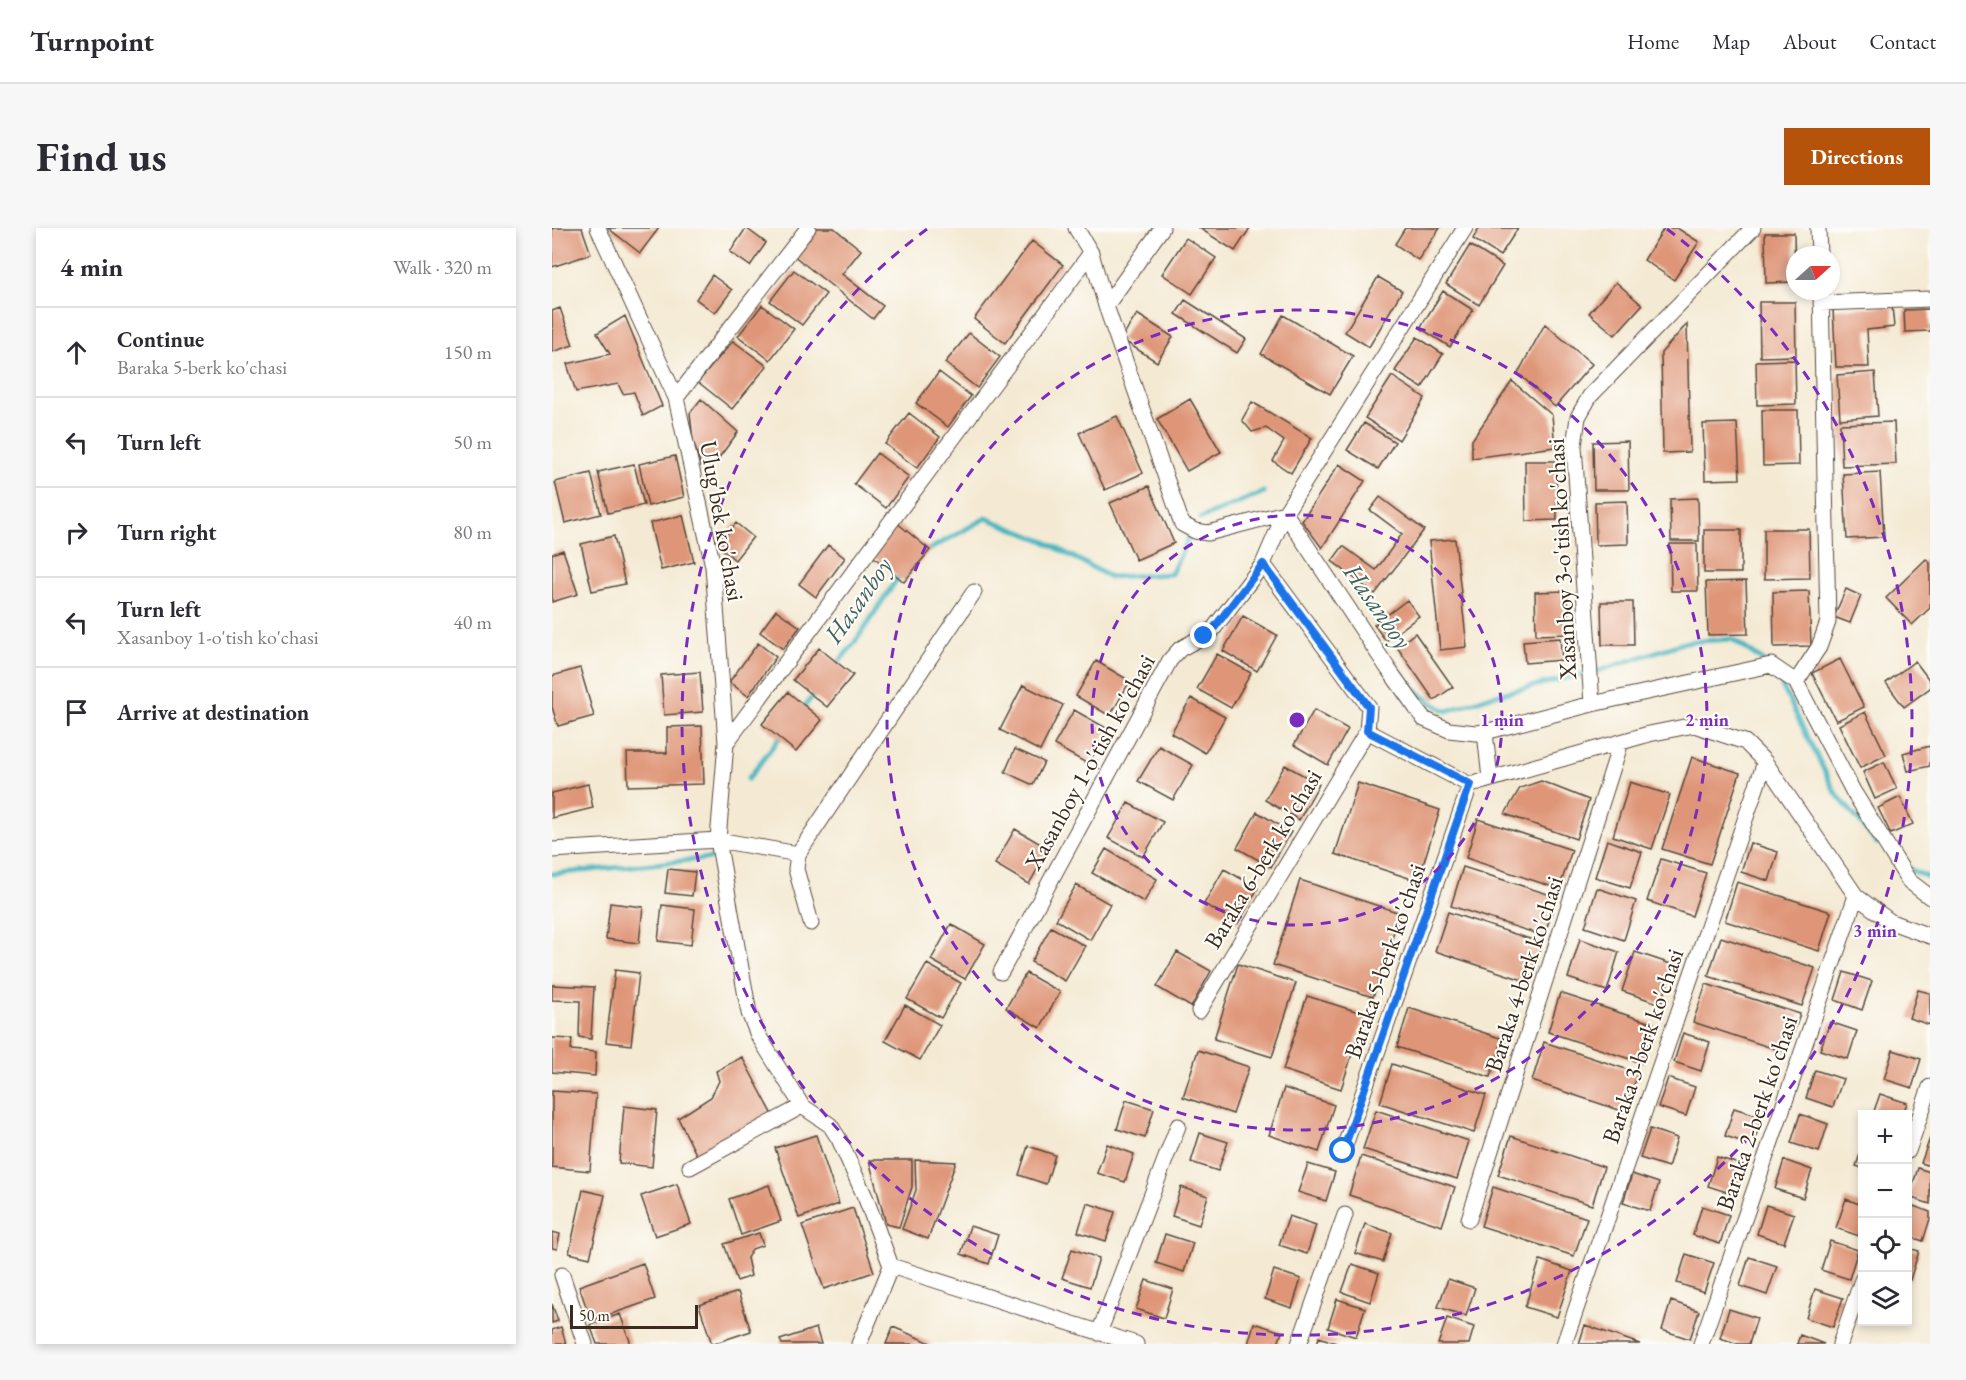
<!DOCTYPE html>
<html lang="en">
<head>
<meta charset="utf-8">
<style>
  :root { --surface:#fff; --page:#f7f7f7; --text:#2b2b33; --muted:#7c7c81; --line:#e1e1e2; --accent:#b45309 }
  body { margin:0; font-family:"EB Garamond",serif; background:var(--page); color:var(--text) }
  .controls { position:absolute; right:18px; bottom:18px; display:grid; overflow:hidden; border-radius:0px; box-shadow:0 3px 9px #0003 }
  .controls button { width:54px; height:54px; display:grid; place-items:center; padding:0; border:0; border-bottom:2px solid var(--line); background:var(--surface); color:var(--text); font:30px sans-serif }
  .compass { position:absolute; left:1234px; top:18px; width:54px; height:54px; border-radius:50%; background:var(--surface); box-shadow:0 3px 9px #0003; rotate:69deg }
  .scale { position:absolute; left:18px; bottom:15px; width:128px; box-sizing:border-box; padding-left:6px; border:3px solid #3b2a1e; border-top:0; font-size:16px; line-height:21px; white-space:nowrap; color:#3b2a1e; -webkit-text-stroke:4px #fdfcf7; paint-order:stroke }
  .stop { position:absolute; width:18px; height:18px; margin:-14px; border:4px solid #1a73e8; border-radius:50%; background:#fff }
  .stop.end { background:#1a73e8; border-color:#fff; box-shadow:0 2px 6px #0008 }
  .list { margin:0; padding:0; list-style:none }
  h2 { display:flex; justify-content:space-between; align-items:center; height:78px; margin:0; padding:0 24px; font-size:26px }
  h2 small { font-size:20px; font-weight:400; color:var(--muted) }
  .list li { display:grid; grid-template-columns:39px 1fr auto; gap:18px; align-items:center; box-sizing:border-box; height:90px; padding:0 24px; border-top:2px solid var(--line) }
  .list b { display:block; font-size:22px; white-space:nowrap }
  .list p { margin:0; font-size:20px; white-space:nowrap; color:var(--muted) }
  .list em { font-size:20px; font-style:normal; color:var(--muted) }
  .icon { flex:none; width:33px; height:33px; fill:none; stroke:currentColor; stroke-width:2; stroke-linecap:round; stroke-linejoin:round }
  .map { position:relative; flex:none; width:1378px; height:1116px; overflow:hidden; border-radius:0px }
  header { display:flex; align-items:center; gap:36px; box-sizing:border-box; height:84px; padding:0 30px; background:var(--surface); border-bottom:2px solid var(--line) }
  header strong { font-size:28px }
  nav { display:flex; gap:33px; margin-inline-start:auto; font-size:21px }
  .intro { display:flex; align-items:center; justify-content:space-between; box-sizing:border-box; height:144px; padding:0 36px }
  h1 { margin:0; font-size:42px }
  .button { padding:15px 27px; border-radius:0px; background:var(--accent); color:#fff; font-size:21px; font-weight:700 }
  main { display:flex; gap:36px; padding:0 36px }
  aside { flex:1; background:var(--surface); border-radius:0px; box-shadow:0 3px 9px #0003 }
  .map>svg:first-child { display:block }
</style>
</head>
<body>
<header>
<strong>Turnpoint</strong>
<nav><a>Home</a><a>Map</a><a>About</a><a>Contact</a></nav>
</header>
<div class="intro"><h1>Find us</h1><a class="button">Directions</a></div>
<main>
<aside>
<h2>4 min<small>Walk · 320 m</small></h2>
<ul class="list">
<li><svg class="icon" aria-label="ahead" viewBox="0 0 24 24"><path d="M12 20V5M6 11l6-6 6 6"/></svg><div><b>Continue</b><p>Baraka 5-berk ko'chasi</p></div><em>150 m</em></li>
<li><svg class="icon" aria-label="left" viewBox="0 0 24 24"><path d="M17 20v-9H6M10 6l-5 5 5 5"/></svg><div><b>Turn left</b></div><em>50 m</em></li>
<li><svg class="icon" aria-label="right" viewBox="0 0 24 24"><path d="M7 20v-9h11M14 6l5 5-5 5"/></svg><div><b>Turn right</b></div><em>80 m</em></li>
<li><svg class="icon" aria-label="left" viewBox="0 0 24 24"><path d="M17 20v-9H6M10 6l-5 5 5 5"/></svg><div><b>Turn left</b><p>Xasanboy 1-o'tish ko'chasi</p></div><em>40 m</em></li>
<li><svg class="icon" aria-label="arrive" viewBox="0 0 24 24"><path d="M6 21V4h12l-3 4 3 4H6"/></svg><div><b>Arrive at destination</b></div></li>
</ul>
</aside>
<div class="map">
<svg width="1378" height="1116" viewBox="0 0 1378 1116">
  <rect width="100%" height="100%" fill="#fdfcf7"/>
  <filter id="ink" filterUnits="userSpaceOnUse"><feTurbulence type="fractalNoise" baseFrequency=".0167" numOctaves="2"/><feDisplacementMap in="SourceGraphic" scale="12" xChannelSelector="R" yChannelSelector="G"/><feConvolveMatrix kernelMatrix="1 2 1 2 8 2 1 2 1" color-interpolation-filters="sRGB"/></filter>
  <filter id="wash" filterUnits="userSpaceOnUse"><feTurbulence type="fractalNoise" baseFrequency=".008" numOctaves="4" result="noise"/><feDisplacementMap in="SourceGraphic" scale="24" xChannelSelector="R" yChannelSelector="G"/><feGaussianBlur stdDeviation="1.35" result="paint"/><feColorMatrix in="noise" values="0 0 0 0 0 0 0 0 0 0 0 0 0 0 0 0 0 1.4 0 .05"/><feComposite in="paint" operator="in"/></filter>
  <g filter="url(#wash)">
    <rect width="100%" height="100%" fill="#f4ead4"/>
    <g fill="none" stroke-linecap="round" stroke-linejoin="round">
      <path stroke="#47b5c0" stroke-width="5" d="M649,290L712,264
        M371,325L434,290L492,313L558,349L619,346L638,307
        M282,440L303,414L349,345
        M846,443C861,459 874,474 895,483L939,468L1032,446
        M1043,444L1134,414L1180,411L1213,434
        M1224,446L1283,564L1325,615
        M249,483L264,464
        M196,551L230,506
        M1355,640L1378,650
        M0,646L160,630"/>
    </g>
    <g id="blocks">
      <path fill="#df9678" d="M0,0H30L39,26L0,39Z
        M56,0H107L88,25Z
        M194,0L214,15L198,38L178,24Z
        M262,0H282L309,22L290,46L331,78L321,91L241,27Z
        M647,0H698L683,23Z
        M853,0H888L866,32L843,16Z
        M927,0H966L948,28L921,11Z
        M1112,0H1125L1147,14L1122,52L1092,32Z
        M1213,5H1242L1243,54L1214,55Z
        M634,10L664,30L640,66L610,46Z
        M480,13L511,37L453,115L422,91Z
        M918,17L951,38L927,77L894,56Z
        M242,42L274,66L250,97L218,73Z
        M160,47L180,62L163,85L144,71Z
        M826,49L850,63L817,119L793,104Z
        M1064,54L1090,77L1063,107L1037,85Z
        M891,63L921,82L898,119L868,100Z
        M633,72L694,111L685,125L624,86Z
        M1207,74H1243L1244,128L1208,129Z
        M210,77L242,101L218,132L186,108Z
        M1340,78L1342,99L1315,102L1317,139H1284L1281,81Z
        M8,80L21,117L0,124V83Z
        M1378,81V103L1353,104L1352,82Z
        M585,86L621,109L605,134L569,111Z
        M731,87L801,128L778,166L709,126Z
        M73,88L110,178L91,188L82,164L71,166L66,156L24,164L15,136L58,126L45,105Z
        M993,96L1040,136L1003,179L966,145Z
        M1135,96L1138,224L1111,225L1109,125Z
        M417,105L448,129L425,160L393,135Z
        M865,109L891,126L870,160L843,143Z
        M181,113L215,138L180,181L146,154Z
        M1243,132L1244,176L1205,177L1204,133Z
        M387,144L419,168L396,199L364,175Z
        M1323,144L1326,188L1288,191L1285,147Z
        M840,148L873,170L847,212L813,190Z
        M960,153L1000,187L1003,219L920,230V212Z
        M149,171L186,204L163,235L149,238L141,212L138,185Z
        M638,171L669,224L635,243L605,191Z
        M700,174L760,210L739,245L721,233L732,213L714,200L700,204L690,192Z
        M1210,182H1246L1247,237L1211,238Z
        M357,185L388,209L365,240L333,216Z
        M565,188L591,245L553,262L527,205Z
        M1342,194L1344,236L1290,238L1288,196Z
        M812,195L843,214L826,241L795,222Z
        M1185,195L1188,251L1153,252L1151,196Z
        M1076,213L1077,262H1042L1041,214Z
        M325,225L357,249L334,280L302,256Z
        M123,228L132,269L96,278L87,236Z
        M973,233H1004L1005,292L974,293Z
        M82,236L92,277L56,285L46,244Z
        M787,236L813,253L770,320L750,293Z
        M1328,244L1332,309L1295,311L1291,246Z
        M39,245L49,286L13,295L3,254Z
        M597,258L622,315L584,332L558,275Z
        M828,269L872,302L823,366L780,333L791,318L824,342L850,306L818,282Z
        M1146,270L1147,313H1119L1118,271Z
        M1075,273L1076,316L1044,317L1043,274Z
        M131,287L142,334L109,342L98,295Z
        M344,294L378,322L352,354L318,326Z
        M184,295L201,309L183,332L165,317Z
        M1212,301H1257L1258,350L1212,351Z
        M1152,302H1189V345H1152Z
        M62,308L73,356L40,363L29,316Z
        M903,311L915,419L888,422L877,313Z
        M1118,316H1145L1146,363H1119Z
        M276,317L293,330L264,369L247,356Z
        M11,322L26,366L0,374V326Z
        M1374,331L1378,335V380L1360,397L1334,370Z
        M1194,353L1196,406L1156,407L1154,354Z
        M1294,361L1309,368L1298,395L1282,389Z
        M1015,363L1016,406L984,407L983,364Z
        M1257,363L1259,418L1222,419L1221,364Z
        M855,372L867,388L834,413L822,397Z
        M1049,374H1081L1082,417H1050Z
        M224,382L248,399L231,421L208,404Z
        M691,388L725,407L705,443L671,423Z
        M863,405L901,459L882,472L845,419Z
        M1008,410L1010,432L973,435L971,413Z
        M206,415L224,429L196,468L177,454Z
        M267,420L301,447L275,479L241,452Z
        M665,426L699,445L679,480L645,461Z
        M1288,431L1312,479L1284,493L1260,445Z
        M544,433L578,453L558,488L524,468Z
        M1363,433L1378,453V460L1352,479L1334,455Z
        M28,440L42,488L6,498L0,479V448Z
        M148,444L151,484L112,487L109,447Z
        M471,457L511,477L488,523L448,502Z
        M236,464L270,492L244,524L210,496Z
        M639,470L673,489L653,525L619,505Z
        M522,482L556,501L536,536L502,517Z
        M762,482L796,501L776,537L742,517Z
        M1313,484L1334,527L1308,540L1287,497Z
        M150,498L152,556L76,558L75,525H115V499Z
        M607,518L641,537L621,572L586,553Z
        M1378,518V538L1356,543L1351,525Z
        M463,521L492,534L481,557L453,544Z
        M1140,529L1188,545L1158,636L1110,621Z
        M1332,534L1345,561L1323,571L1311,544Z
        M733,537L767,556L747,592L713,572Z
        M989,553L1037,572L1024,611L953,586L968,560Z
        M1078,554L1118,567L1100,621L1061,608Z
        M806,555L888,582L866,653L783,626Z
        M36,556L41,580L0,590V565Z
        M1348,569L1361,596L1339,606L1326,580Z
        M576,575L611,594L591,629L556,610Z
        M705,584L739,604L719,639L685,620Z
        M926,591L1020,622L1007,661L914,630Z
        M463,601L497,621L477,656L443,636Z
        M1055,612L1090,624L1078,660L1043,649Z
        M1198,615L1226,624L1217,653L1189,644Z
        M554,621L605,651L592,674L540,645Z
        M1109,631L1154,645L1140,688L1095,673Z
        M911,639L1005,669L992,708L899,678Z
        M116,641L143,644L140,668L113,665Z
        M672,641L706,660L686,695L652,676Z
        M748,652L848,685L821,769L721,737Z
        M1185,654L1279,684L1267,723L1173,693Z
        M524,657L558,676L538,712L504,692Z
        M1045,660L1084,673L1072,712L1033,699Z
        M58,675L91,679L87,715L54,711Z
        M110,677L143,681L139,717L106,713Z
        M896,684L990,715L977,754L883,723Z
        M399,696L433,716L413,751L379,732Z
        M499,699L533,718L513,753L479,734Z
        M1169,709L1263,740L1250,778L1156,748Z
        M1028,711L1067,724L1055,763L1016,750Z
        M625,724L659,743L639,779L605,759Z
        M1083,724L1122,737L1109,776L1070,763Z
        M375,736L409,755L389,790L355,771Z
        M686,736L744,755L720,829L662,811Z
        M63,742L87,745L79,817L54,814Z
        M1292,744L1320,753L1310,782L1283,772Z
        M474,745L508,764L488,800L454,780Z
        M1154,756L1248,786L1235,825L1141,794Z
        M0,757L42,759L39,811L27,809L28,773L0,772Z
        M1366,762L1378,765V797L1357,790Z
        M1008,765L1102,796L1090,835L996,804Z
        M755,768L813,786L789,861L731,842Z
        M353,777L388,797L368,832L333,813Z
        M857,780L951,811L938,849L845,819Z
        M1278,794L1305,803L1296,831L1268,822Z
        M1131,805L1158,814L1149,843L1122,834Z
        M0,810L20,811L19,822L44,824L43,848L0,844Z
        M992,814L1086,845L1073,884L980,853Z
        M646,822L697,839L681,886L631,869Z
        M1341,822L1369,831L1360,860L1332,851Z
        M190,829L221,887L145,928L126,890L159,869L167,853L164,843Z
        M840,836L934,867L922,905L828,875Z
        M1263,842L1291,851L1281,879L1254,870Z
        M1116,850L1143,859L1134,888L1106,879Z
        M732,860L782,877L767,924L717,907Z
        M0,863L44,866L38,943L0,939Z
        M1328,866L1355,875L1351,886H1321Z
        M574,872L602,881L593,910L565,901Z
        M72,878L105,882L100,939L67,935Z
        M1182,880L1210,889L1201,917L1173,908Z
        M824,882L917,913L905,951L811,921Z
        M1248,886L1276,896L1267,924L1239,915Z
        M1098,901L1125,910L1116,939L1088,930Z
        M648,905L676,914L666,943L639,934Z
        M264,907L287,976L247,990L223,920Z
        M959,908L1052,939L1040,977L946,947Z
        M1378,910V938L1369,935Z
        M555,916L582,926L573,954L545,945Z
        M476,918L503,927L494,956L467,947Z
        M1310,920V940L1304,938Z
        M809,928L903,959L890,998L797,967Z
        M1165,929L1193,938L1184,967L1156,958Z
        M317,932H360V959L347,999L334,996Z
        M363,932L404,934L376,1011L350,1001L364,962Z
        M1232,932L1260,942L1251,970L1223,961Z
        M756,936L783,944L774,973L746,964Z
        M1366,940L1378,944V976L1357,969Z
        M1080,946L1107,955L1098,983L1071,975Z
        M125,956L139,996L103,1008L89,968Z
        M217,957L229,993L189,1007L177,971Z
        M629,959L656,968L647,997L620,988Z
        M941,959L1035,990L1022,1028L929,998Z
        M31,962L53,967L38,1030L17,1025Z
        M1294,971L1310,977V1009L1284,1000Z
        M535,975L563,984L554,1013L526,1004Z
        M1356,976L1378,984V991L1371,1013L1356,1008Z
        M1214,977L1242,986L1232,1015L1205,1006Z
        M1150,978L1177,987L1168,1016L1141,1007Z
        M301,980L322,1044L272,1061L250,997Z
        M737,988L764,997L755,1026L727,1017Z
        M813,996L840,1005L831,1034L803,1025Z
        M418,998L446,1007L437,1036L409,1026Z
        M0,1004L8,1006L5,1021L0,1020Z
        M207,1005L211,1017L200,1021L195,1030L199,1048L185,1053L172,1016Z
        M613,1006L641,1015L632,1044L604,1035Z
        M1278,1013L1306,1022L1297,1051L1269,1042Z
        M1356,1020L1367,1023L1358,1052L1356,1051Z
        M520,1021L547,1030L538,1059L510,1050Z
        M1134,1026L1162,1035L1152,1064L1125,1055Z
        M1197,1029L1225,1038L1215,1067L1188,1058Z
        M988,1032L1020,1043L1005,1089L973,1079Z
        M91,1035L103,1071L39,1093L27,1058Z
        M800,1036L827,1045L818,1074L790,1064Z
        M722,1042L749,1051L740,1080L713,1071Z
        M896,1051L923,1060L914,1088L886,1079Z
        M594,1052L621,1061L612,1090L584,1081Z
        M1263,1061L1291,1070L1281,1099L1254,1090Z
        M186,1064L199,1103L160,1116L147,1077Z
        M785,1071L813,1080L804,1109L776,1100Z
        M1119,1073L1147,1083L1138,1111L1110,1102Z
        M0,1076L6,1093L0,1095Z
        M1177,1081L1205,1090L1197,1116H1187L1168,1110Z
        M68,1086L79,1116H45L38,1097Z
        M895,1090L922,1099L917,1116H886Z
        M702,1095L730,1104L726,1116H696Z
        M1033,1097L1088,1116H1027Z
        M9,1099L14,1116H0V1102Z
        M341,1099L381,1116H334Z
        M264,1100L269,1116H230L228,1112Z
        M1248,1107L1272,1116H1245Z
        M767,1109L787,1116H765Z"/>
    </g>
  </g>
  <g filter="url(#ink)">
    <use href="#blocks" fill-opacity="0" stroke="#574739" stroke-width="1.5"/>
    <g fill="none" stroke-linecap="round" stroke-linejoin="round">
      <g stroke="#574739" stroke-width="17">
        <path id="minor" d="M46,0L124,170L161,338L174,515L166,612L197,785L206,807L250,878L278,897L287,911L314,971L339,1038L307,1116
          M524,0L539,25L554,78L630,296L643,303L656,305L733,285
          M1266,0L1267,27
          M1269,75L1378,71
          M554,78L610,0
          M124,170L256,0
          M733,285L837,442L872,491L897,502L924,505L933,504L1040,476L1219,437L1244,454L1301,563L1357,653L1378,669
          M711,336L817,479L815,503L918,557L1097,506L1142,497L1193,514L1213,534L1304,668L1339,694L1378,708
          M1244,454L1267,419L1276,394L1269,63
          M1040,476L1022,218L1026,189L1038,168L1201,0
          M933,504L938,551
          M174,515L539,25
          M0,622L166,612L246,626
          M259,695L244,641L246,626L422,364
          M449,744L618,432L628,421L659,404L711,336L733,285L913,0
          M647,783L815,503
          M791,923L918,557
          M1356,923L1378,859
          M138,939L250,878
          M917,991L1069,514
          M339,1038L584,1116
          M10,1047L33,1116
          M547,1105L626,898
          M747,1116L793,987
          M1012,1116L1213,534
          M1149,1116L1304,668
          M1288,1116L1310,1052"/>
      </g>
      <use href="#minor" stroke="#fff" stroke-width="15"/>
    </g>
  </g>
  <g fill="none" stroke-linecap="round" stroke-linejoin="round" filter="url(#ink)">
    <path stroke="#1a73e8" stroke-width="8" d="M652,408L659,404L711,336L817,479L815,503L918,556L791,923"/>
  </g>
  <g fill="none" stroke="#7b2cbf" stroke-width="3" stroke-dasharray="10 8">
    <circle cx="745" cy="492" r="205"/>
    <circle cx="745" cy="492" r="410"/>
    <path d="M1115 1A615 615 0 1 1 375 1"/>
  </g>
  <g text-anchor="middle" stroke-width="4.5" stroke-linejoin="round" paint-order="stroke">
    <g font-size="24" fill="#3b2a1e" stroke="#fdfcf7">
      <text transform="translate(170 293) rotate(80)" y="8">Ulug'bek ko'chasi</text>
      <text transform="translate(1010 331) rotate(-93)" y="8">Xasanboy 3-o'tish ko'chasi</text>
      <text transform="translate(538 534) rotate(-61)" y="8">Xasanboy 1-o'tish ko'chasi</text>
      <text transform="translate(711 631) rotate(-59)" y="8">Baraka 6-berk ko'chasi</text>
      <text transform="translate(833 733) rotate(-71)" y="8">Baraka 5-berk ko'chasi</text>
      <text transform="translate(972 746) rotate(-72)" y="8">Baraka 4-berk ko'chasi</text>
      <text transform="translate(1091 818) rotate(-71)" y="8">Baraka 3-berk ko'chasi</text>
      <text transform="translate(1205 885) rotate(-71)" y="8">Baraka 2-berk ko'chasi</text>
    </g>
    <g font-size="26" font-style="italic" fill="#40625f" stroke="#fdfcf7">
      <text transform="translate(306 372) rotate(-55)" y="9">Hasanboy</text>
      <text transform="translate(826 378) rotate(55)" y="9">Hasanboy</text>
    </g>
  </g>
  <circle cx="745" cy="492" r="9" fill="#7b2cbf" stroke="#fdfcf7" stroke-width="3"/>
  <g font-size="18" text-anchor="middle" font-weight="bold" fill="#7b2cbf" stroke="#fdfcf7" stroke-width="4.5" stroke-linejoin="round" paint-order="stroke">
    <text x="950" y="498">1 min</text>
    <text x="1155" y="498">2 min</text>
    <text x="1323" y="709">3 min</text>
  </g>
</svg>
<div class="controls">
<button>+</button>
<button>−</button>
<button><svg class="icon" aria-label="locate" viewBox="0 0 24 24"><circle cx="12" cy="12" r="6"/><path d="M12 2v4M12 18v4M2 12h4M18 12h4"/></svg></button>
<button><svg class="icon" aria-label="layers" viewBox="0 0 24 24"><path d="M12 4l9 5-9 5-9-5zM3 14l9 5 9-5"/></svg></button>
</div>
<svg class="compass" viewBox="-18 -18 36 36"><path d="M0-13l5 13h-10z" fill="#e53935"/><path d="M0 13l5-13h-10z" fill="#7c7c81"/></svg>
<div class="scale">50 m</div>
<div class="stop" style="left:791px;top:923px"></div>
<div class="stop end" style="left:652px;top:408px"></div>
</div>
</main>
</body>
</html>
